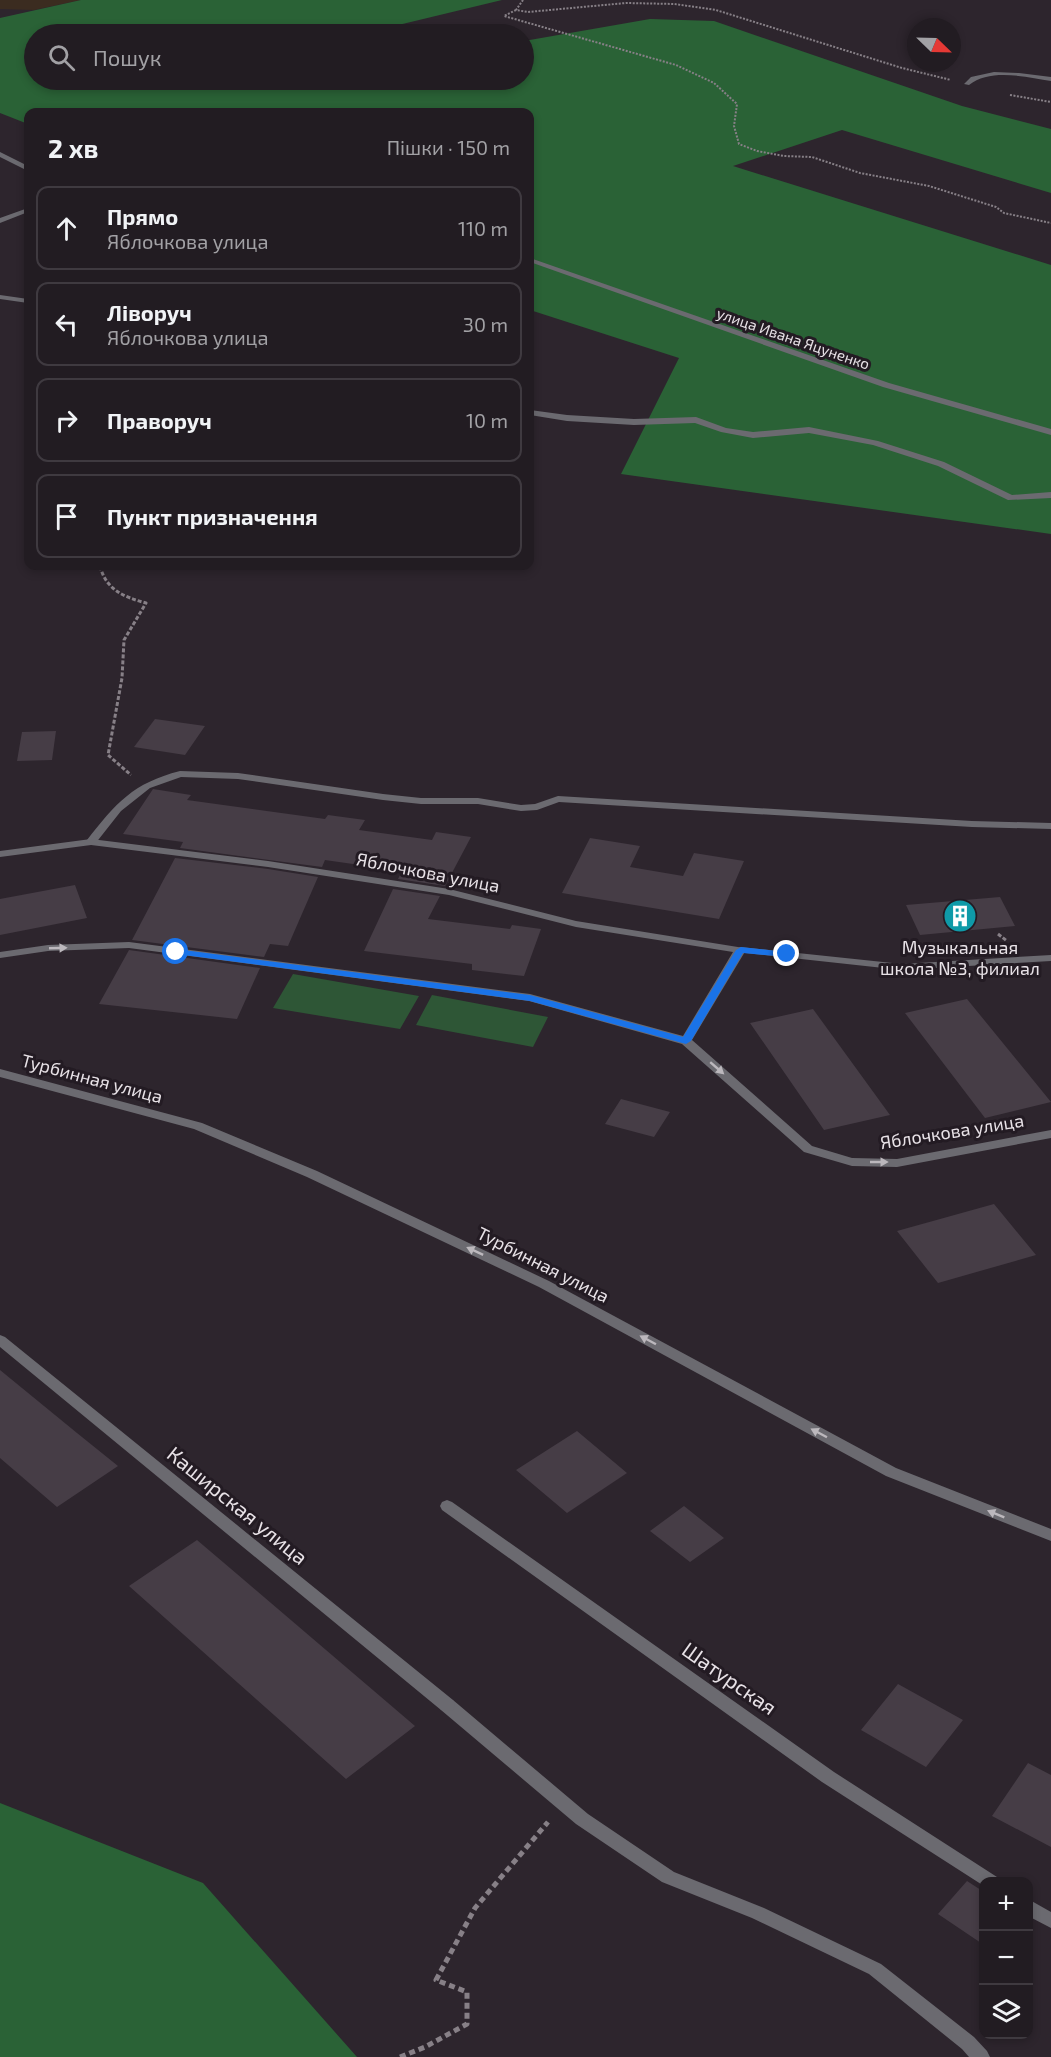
<!DOCTYPE html>
<html lang="uk">
<head>
<meta charset="utf-8">
<style>
  :root { --surface:#221c22; --page:#2a252a; --text:#f1f3f6; --muted:#a2a1a5; --line:#3f3a40 }
  body { margin:0; font-family:"Exo 2",sans-serif; background:var(--page); color:var(--text) }
  .controls { position:absolute; right:18px; bottom:18px; display:grid; overflow:hidden; border-radius:12px; box-shadow:0 3px 9px #0003 }
  .controls button { width:54px; height:54px; display:grid; place-items:center; padding:0; border:0; border-bottom:2px solid var(--line); background:var(--surface); color:var(--text); font:30px sans-serif }
  .compass { position:absolute; left:907px; top:18px; width:54px; height:54px; border-radius:50%; background:var(--surface); box-shadow:0 3px 9px #0003; rotate:113deg }
  .stop { position:absolute; width:18px; height:18px; margin:-14px; border:4px solid #1a73e8; border-radius:50%; background:#fff }
  .stop.end { background:#1a73e8; border-color:#fff; box-shadow:0 2px 6px #0008 }
  .list { margin:0; padding:0; list-style:none }
  h2 { display:flex; justify-content:space-between; align-items:center; height:78px; margin:0; padding:0 24px; font-size:26px }
  h2 small { font-size:20px; font-weight:400; color:var(--muted) }
  .list li { display:grid; grid-template-columns:39px 1fr auto; gap:18px; align-items:center; box-sizing:border-box; height:84px; margin:0 12px 12px; padding:0 12px; border:2px solid var(--line); border-radius:12px }
  .list b { display:block; font-size:22px; white-space:nowrap }
  .list p { margin:0; font-size:20px; white-space:nowrap; color:var(--muted) }
  .list em { font-size:20px; font-style:normal; color:var(--muted) }
  .icon { flex:none; width:33px; height:33px; fill:none; stroke:currentColor; stroke-width:2; stroke-linecap:round; stroke-linejoin:round }
  .map { position:relative; flex:none; width:1051px; height:2057px; overflow:hidden }
  .search { position:absolute; background:var(--surface); box-shadow:0 3px 9px #0003; left:24px; top:24px; width:510px; height:66px; display:flex; align-items:center; gap:15px; box-sizing:border-box; padding:0 21px; border-radius:33px; color:var(--muted); font-size:22px }
  .panel { position:absolute; background:var(--surface); box-shadow:0 3px 9px #0003; left:24px; top:108px; width:510px; height:462px; border-radius:12px }
  .map>svg:first-child { display:block }
</style>
</head>
<body>
<div class="map">
<svg width="1051" height="2057" viewBox="0 0 1051 2057">
  <rect width="100%" height="100%" fill="#2d252d"/>
  <path fill="#3b2c20" d="M0,0H81L34,10L0,9Z"/>
  <path fill="#2e5636" d="M293,974L419,996L400,1029L273,1008Z
    M432,995L548,1017L533,1047L416,1025Z"/>
  <path fill="#2a6236" d="M81,0H502L361,34H34V80H524V41L650,19L714,21L962,106L1051,129V193L842,130L733,166L1051,265V534L621,474L679,358L530,310V112H28V124L0,113V18Z
    M0,1803L203,1883L357,2057H0Z"/>
  <path fill="#463d46" d="M155,719L205,726L185,755L134,747Z
    M56,731L52,760L17,761L22,732Z
    M153,789L191,795L187,800L325,819L328,815L365,820L359,830L432,840L436,832L471,837L445,886L398,879L402,871L325,860L322,867L180,848L183,842L123,834Z
    M590,838L640,846L630,867L683,876L694,853L744,861L719,919L562,893Z
    M175,858L268,869L318,877L288,946L270,944L264,957L132,940Z
    M75,885L87,918L0,935V899Z
    M393,889L440,896L428,919L510,929L512,925L541,929L524,976L472,970V964L364,951Z
    M1000,897L1015,926L920,935L906,905Z
    M129,950L260,968L237,1019L99,1004Z
    M967,999L1051,1102L985,1118L905,1013Z
    M813,1009L890,1115L824,1130L750,1023Z
    M621,1099L670,1112L654,1137L605,1124Z
    M994,1204L1036,1255L938,1283L897,1231Z
    M0,1370L77,1433L118,1466L57,1507L0,1458Z
    M577,1431L627,1473L567,1513L516,1470Z
    M684,1506L724,1538L690,1562L650,1531Z
    M197,1540L237,1574L415,1726L346,1779L129,1586Z
    M898,1684L963,1720L926,1767L861,1730Z
    M1028,1763L1051,1775V1847L992,1816Z
    M967,1881L984,1892V1945L938,1914Z"/>
  <g fill="none" stroke-linecap="round" stroke-linejoin="round">
    <path stroke="#878087" stroke-width="2" stroke-dasharray="2 1.5" stroke-linecap="butt" d="M523,0L516,10L528,12L626,3L674,4L716,10L902,68L951,80
      M516,10L504,16L676,65L714,83L737,104L734,126L739,144L757,151L784,156L812,157L860,173L929,186L996,207L1004,213L1051,223
      M1010,95L1051,102"/>
    <path stroke="#878087" stroke-width="3" stroke-dasharray="4 2" stroke-linecap="butt" d="M100,566C106,590 124,597 146,603L124,640L122,678L108,755L131,775
      M998,934L1007,941"/>
    <path stroke="#878087" stroke-width="5" stroke-dasharray="6 4" stroke-linecap="butt" d="M400,2057L425,2047L467,2024V1992L436,1980L475,1908L548,1822"/>
    <path fill="#6b6a70" fill-rule="evenodd" d="M994,72L1019,73L1051,77V81C1026,77 990,68 969,85L964,84L971,77Z
      M0,152L28,166V171L0,157Z
      M530,258L889,383L1051,429V435L883,387L530,262Z
      M180,771L238,773L383,794L421,798H478L521,805L535,804L558,796L972,821L1051,823V829L972,827L559,802L537,810L521,811L478,804H421L383,800L238,779L181,777L150,788L121,811L95,844H87L86,842L87,840C116,803 133,783 180,771Z
      M740,947L902,964L1051,955V961L902,970L736,952L734,950Z
      M447,1500L452,1502L834,1772L997,1877L999,1882H984V1886L822,1782L442,1510L440,1506L442,1502Z
      M447,1699L453,1700L588,1814L674,1872L764,1908L881,1964L974,2037L987,2051L990,2057H969L962,2049L869,1974L752,1918L662,1882L576,1824L441,1710L439,1705L441,1700Z
      M1028,1899L1051,1912V1928L1028,1916Z"/>
    <path fill="#6b6a70" fill-rule="evenodd" d="M28,208V212L0,223V218Z
      M0,295L28,299V303L0,299Z
      M530,410L567,415L634,419L696,417L726,428L753,432L809,427L878,441L944,462L1012,495L1051,492V498L1008,500L938,466L873,445L809,433L753,438L721,432L695,423L634,425L567,421L530,415Z
      M91,839L268,861L449,889L576,921L744,948L746,950L692,1040L812,1146L852,1158L897,1159L1051,1130V1138L897,1167L852,1166L804,1152L682,1044L529,1001L129,948L48,951L0,958V952L48,945L129,942L530,994L683,1036L733,952L576,927L449,895L268,867L91,845L0,857V851Z
      M0,1069L202,1123L317,1171L549,1281L896,1468L1051,1529V1541L886,1476L539,1287L307,1177L194,1129L0,1077Z
      M0,1335L5,1337L453,1700L455,1705L453,1710L447,1711L441,1710L0,1347Z"/>
  </g>
  <defs><path id="oneway-solid" d="M-6-.8H1V-3.2L6.5 0L1 3.2V.8H-6Z" transform="scale(1.5)"/></defs>
  <g fill="#bcb8bd">
    <use href="#oneway-solid" transform="translate(58 948) rotate(-2)"/>
    <use href="#oneway-solid" transform="translate(717 1068) rotate(41)"/>
    <use href="#oneway-solid" transform="translate(879 1162)"/>
    <use href="#oneway-solid" transform="translate(475 1251) rotate(-155)"/>
    <use href="#oneway-solid" transform="translate(648 1340) rotate(-152)"/>
    <use href="#oneway-solid" transform="translate(819 1433) rotate(-152)"/>
    <use href="#oneway-solid" transform="translate(996 1514) rotate(-158)"/>
  </g>
  <path fill="#1a73e8" d="M741,947L787,952L791,954L787,957L743,953L691,1041L686,1044L530,1001L176,954L172,952L176,949L530,995L683,1037L736,950Z"/>
  <defs>
    <g id="building-disc" transform="scale(1.725)"><circle r="9.5" fill="#0f9aa8" stroke="#231b23"/><path d="M-4-6H4V6H1V3H-1V6H-4ZM-2.5-4.3h1.7v1.8h-1.7ZM.8-4.3h1.7v1.8H.8ZM-2.5-1h1.7V.8h-1.7ZM.8-1h1.7V.8H.8Z" fill="#fff"/></g>
  </defs>
  <g fill-rule="evenodd">
    <use href="#building-disc" x="960" y="916"/>
  </g>
  <g text-anchor="middle" stroke-width="6" stroke-linejoin="round" paint-order="stroke">
    <g font-size="15" fill="#e8e2e7" stroke="#231b23">
      <text transform="translate(793 339) rotate(19)" y="5">улица Ивана Яцуненко</text>
    </g>
    <g font-size="18" fill="#e8e2e7" stroke="#231b23">
      <text transform="translate(428 873) rotate(11)" y="6">Яблочкова улица</text>
      <text transform="translate(92 1079) rotate(15)" y="6">Турбинная улица</text>
      <text transform="translate(952 1132) rotate(-9)" y="6">Яблочкова улица</text>
      <text transform="translate(543 1265) rotate(27)" y="6">Турбинная улица</text>
    </g>
    <g font-size="18" fill="#e8e2e7" stroke="#231b23">
      <text x="960" y="954">Музыкальная<tspan x="960" dy="21">школа №3, филиал</tspan></text>
    </g>
    <g font-size="21" fill="#e8e2e7" stroke="#231b23">
      <text transform="translate(237 1506) rotate(39)" y="7">Каширская улица</text>
      <text transform="translate(729 1679) rotate(35)" y="7">Шатурская</text>
    </g>
  </g>
</svg>
<div class="controls">
<button>+</button>
<button>−</button>
<button><svg class="icon" aria-label="layers" viewBox="0 0 24 24"><path d="M12 4l9 5-9 5-9-5zM3 14l9 5 9-5"/></svg></button>
</div>
<svg class="compass" viewBox="-18 -18 36 36"><path d="M0-13l5 13h-10z" fill="#e53935"/><path d="M0 13l5-13h-10z" fill="#a2a1a5"/></svg>
<div class="stop" style="left:176px;top:952px"></div>
<div class="stop end" style="left:787px;top:954px"></div>
<div class="search"><svg class="icon" aria-label="search" viewBox="0 0 24 24"><circle cx="10" cy="10" r="6"/><path d="M15 15l6 6"/></svg>Пошук</div>
<section class="panel">
<h2>2 хв<small>Пішки · 150 m</small></h2>
<ul class="list">
<li><svg class="icon" aria-label="ahead" viewBox="0 0 24 24"><path d="M12 20V5M6 11l6-6 6 6"/></svg><div><b>Прямо</b><p>Яблочкова улица</p></div><em>110 m</em></li>
<li><svg class="icon" aria-label="left" viewBox="0 0 24 24"><path d="M17 20v-9H6M10 6l-5 5 5 5"/></svg><div><b>Ліворуч</b><p>Яблочкова улица</p></div><em>30 m</em></li>
<li><svg class="icon" aria-label="right" viewBox="0 0 24 24"><path d="M7 20v-9h11M14 6l5 5-5 5"/></svg><div><b>Праворуч</b></div><em>10 m</em></li>
<li><svg class="icon" aria-label="arrive" viewBox="0 0 24 24"><path d="M6 21V4h12l-3 4 3 4H6"/></svg><div><b>Пункт призначення</b></div></li>
</ul>
</section>
</div>
</body>
</html>
